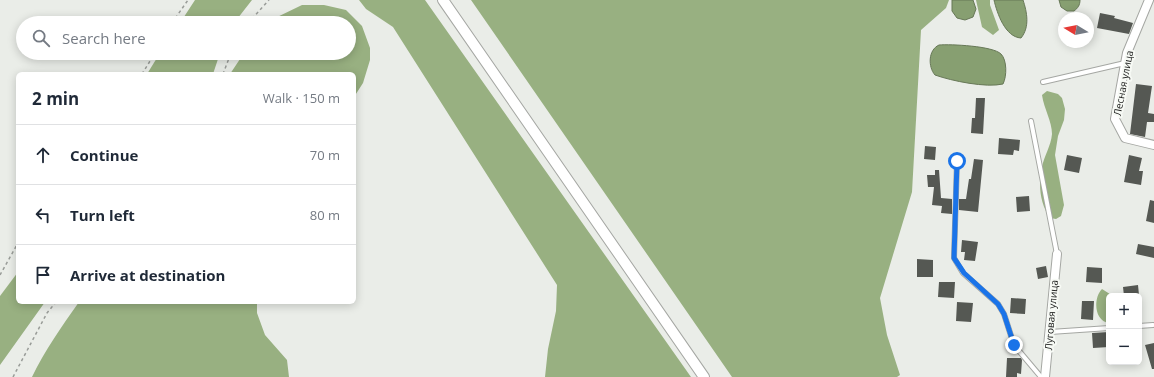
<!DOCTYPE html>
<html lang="en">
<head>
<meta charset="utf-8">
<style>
  :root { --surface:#fff; --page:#f2f2f3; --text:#1f2937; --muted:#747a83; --line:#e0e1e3 }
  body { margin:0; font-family:"Open Sans",sans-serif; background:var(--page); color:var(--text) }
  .controls { position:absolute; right:12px; bottom:12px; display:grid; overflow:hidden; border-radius:6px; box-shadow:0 2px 10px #0003 }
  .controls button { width:36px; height:36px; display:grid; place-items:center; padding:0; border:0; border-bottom:1px solid var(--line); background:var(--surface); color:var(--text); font:20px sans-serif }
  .compass { position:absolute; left:1058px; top:12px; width:36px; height:36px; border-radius:50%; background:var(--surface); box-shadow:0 2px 10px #0003; rotate:280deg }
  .stop { position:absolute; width:12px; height:12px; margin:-9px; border:3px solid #1a73e8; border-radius:50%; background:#fff }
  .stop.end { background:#1a73e8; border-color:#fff; box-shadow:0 1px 4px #0008 }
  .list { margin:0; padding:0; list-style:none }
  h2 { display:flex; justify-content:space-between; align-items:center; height:52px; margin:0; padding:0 16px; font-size:17px }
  h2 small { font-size:13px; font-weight:400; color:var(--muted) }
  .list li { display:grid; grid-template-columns:26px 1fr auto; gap:12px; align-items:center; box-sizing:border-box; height:60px; padding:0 16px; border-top:1px solid var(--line) }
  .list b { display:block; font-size:15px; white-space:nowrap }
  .list em { font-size:13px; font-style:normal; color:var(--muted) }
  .icon { flex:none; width:22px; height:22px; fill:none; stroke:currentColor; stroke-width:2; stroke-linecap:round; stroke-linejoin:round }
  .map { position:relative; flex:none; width:1154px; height:377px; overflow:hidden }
  .search { position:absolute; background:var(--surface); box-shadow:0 2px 10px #0003; left:16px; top:16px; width:340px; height:44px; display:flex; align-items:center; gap:10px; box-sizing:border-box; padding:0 14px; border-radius:22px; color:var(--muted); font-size:15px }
  .panel { position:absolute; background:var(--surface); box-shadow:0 2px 10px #0003; left:16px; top:72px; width:340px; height:232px; border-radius:6px }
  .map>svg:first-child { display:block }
</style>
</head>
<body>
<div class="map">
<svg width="1154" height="377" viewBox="0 0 1154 377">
  <rect width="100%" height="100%" fill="#eaede8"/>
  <path fill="#98b081" d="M195,0H252L234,23H180Z
    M359,0H425L691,377H545L548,349L556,311L557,285L393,27L366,9Z
    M471,0H949L946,8L921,30L912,192L880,298L887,335L900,375L897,377H732Z
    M976,0H990V5L999,30L993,35L982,27Z
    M302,5H324L346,10L362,26L370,48V60L363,83L354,97V74H230L244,53H349V23H268L271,20Z
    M160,53H220L213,74H147Z
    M1047,91L1058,94L1062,98L1065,109L1064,120L1058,136L1055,155L1064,205L1061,216L1056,219L1050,218C1040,203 1038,186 1042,167C1044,156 1051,146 1052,134C1052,121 1044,109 1042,95Z
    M18,272V302H45L0,365V296Z
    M1102,289L1113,296H1109V323C1094,321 1093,298 1102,289Z
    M79,302H257V313L265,335L287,360L289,377H32C45,350 62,326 79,302Z"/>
  <path fill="#879f71" stroke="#677857" d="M952,0H973L976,9L973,17L965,20L957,18L952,11Z
    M994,0H1023C1027,12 1030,27 1021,38C1005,37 997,13 994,0Z
    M1059,0H1080C1080,5 1078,8 1074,11H1067L1061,7Z
    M939,45C951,44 993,46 1001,54C1007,60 1007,76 1003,84C986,88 952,81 935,75C928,67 928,50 939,45Z"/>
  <path fill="#555853" d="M1100,13L1115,16L1114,18L1133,23L1129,34L1097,28Z
    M1136,84L1152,86L1148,113L1154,114V122H1147L1145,137L1130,134Z
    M976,98H985L983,134L971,133L972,118H975Z
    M999,138L1020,140L1019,151L1014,150L1013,155L998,154Z
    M925,146L936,147L935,160L924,159Z
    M1067,155L1082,158L1079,173L1064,170Z
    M1129,155L1142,158L1139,171H1143L1141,185L1124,182Z
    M974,159L983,160L978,212L959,210V199H966L969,179H971Z
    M935,170H939L941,198L952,199V214L941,213L942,206L932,205L934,187H928L927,175H935Z
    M1029,196L1030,211L1017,212L1016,197Z
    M1150,200L1154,201V223L1146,221Z
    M962,240L978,242L975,261L964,260L965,252H961Z
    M1138,244L1154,247V258L1136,254Z
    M917,259L933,260V277H917Z
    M1046,266L1048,277L1038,279L1036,268Z
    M1087,267L1102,268V283L1086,282Z
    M939,282H955L954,298L938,297Z
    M1138,285L1139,295L1124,296L1123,287Z
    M1011,298L1026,299L1025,314L1010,313Z
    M1082,301H1094L1093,320L1081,319Z
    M957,302L973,303L971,322L956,321Z
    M1109,332V347L1093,348L1092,333Z
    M1154,343V369H1152L1145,345Z
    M1007,358H1021L1022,360L1021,374L1017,373V377H1006Z"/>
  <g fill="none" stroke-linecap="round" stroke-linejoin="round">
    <g stroke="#a5a7a3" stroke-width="6">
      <path id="service" d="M1043,82L1125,63
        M1031,121L1057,254
        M957,161L954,258L963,273L998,304L1004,314L1014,345L1041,377
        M1139,326L1153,325
        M1050,332L1109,328"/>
    </g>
    <g stroke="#a5a7a3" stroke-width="10">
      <path id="minor" d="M1149,0L1127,53L1115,119L1125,138L1154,145
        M1045,377L1057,254"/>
    </g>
    <g stroke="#a5a7a3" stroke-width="12">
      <path id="tertiary" d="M443,0L704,377"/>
    </g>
    <path stroke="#999c98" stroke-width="1.5" stroke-dasharray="3 3" stroke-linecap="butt" d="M172,23L188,0
      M248,23L269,0
      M142,74L155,53
      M223,74L231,53
      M0,275L18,243
      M13,377L47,313L56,302"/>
    <use href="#service" stroke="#fff" stroke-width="4"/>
    <use href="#minor" stroke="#fff" stroke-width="8"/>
    <use href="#tertiary" stroke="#fff" stroke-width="10"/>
  </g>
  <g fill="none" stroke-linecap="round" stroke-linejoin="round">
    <path stroke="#1a73e8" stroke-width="5" d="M957,161L954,258L964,273L998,304L1004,314L1014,345"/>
  </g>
  <g text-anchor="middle" stroke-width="4" stroke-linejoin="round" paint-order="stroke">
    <g font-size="10" fill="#1b1c1b" stroke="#f7faf5">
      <text transform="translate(1123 83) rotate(-79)" y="4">Лесная улица</text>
      <text transform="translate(1051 315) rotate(-85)" y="4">Луговая улица</text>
    </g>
  </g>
</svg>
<div class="controls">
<button>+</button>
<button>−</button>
</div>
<svg class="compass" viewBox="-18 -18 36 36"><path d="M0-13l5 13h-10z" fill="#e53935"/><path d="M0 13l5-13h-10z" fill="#747a83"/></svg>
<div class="stop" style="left:957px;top:161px"></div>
<div class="stop end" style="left:1014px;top:345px"></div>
<div class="search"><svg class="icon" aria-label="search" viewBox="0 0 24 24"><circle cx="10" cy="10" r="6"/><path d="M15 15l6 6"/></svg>Search here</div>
<section class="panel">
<h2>2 min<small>Walk · 150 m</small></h2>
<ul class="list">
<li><svg class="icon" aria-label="ahead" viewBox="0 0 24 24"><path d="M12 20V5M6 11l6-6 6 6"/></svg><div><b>Continue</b></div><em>70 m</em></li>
<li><svg class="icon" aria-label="left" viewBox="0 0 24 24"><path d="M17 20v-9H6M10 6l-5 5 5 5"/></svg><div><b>Turn left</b></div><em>80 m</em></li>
<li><svg class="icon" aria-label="arrive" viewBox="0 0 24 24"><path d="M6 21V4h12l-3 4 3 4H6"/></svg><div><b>Arrive at destination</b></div></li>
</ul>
</section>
</div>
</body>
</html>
